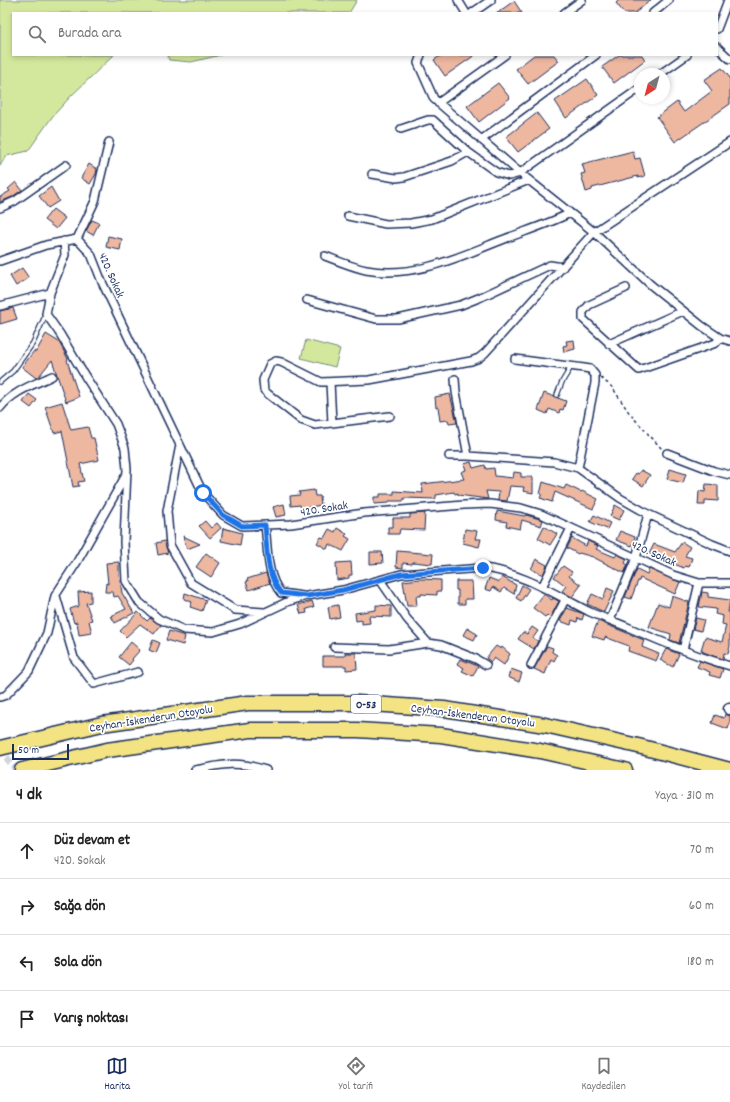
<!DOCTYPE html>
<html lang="tr">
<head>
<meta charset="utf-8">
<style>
  :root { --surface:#fff; --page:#f6f6f6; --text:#222; --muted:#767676; --line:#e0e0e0; --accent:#1b2f5e }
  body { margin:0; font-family:Dekko,sans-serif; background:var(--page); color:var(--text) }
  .compass { position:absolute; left:634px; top:68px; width:36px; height:36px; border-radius:50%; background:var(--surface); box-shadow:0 2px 6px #0003; rotate:216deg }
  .scale { position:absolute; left:12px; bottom:10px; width:57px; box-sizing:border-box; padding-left:4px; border:2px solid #1b2f5e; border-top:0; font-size:11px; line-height:14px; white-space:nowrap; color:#1b2f5e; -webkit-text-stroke:3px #fff; paint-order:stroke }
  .stop { position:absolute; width:12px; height:12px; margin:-9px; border:3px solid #1a73e8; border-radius:50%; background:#fff }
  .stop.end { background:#1a73e8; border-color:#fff; box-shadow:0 1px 4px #0008 }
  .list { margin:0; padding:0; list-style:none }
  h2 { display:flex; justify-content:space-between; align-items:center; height:52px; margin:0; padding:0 16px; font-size:17px }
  h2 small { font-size:13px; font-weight:400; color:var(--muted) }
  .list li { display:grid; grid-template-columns:26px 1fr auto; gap:12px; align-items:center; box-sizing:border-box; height:56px; padding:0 16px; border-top:1px solid var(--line) }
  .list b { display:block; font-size:15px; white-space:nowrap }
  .list p { margin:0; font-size:13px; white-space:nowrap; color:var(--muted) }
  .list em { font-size:13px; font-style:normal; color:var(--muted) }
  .icon { flex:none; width:22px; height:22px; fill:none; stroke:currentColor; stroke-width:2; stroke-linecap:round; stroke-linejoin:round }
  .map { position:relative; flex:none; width:730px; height:770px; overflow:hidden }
  .search { position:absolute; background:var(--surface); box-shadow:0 2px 6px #0003; left:12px; right:12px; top:12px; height:44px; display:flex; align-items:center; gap:10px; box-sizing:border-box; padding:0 14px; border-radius:0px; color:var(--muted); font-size:15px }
  .sheet { height:276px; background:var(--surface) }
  nav { display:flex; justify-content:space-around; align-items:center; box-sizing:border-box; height:56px; border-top:1px solid var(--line); background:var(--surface); font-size:11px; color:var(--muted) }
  nav a { display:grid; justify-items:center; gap:2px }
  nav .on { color:var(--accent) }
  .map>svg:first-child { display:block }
</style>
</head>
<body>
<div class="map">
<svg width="730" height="770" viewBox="0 0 730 770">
  <rect width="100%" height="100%" fill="#fff"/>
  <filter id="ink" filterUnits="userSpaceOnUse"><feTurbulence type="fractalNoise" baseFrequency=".025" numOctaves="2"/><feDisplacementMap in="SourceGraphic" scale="8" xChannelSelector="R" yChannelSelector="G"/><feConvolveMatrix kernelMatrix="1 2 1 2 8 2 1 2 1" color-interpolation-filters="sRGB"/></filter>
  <g filter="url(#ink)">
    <path fill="#d3e89c" stroke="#778c7d" d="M0,0H357L349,13H13V55H114L71,96L52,117L28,151L6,156L0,166Z
      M167,55H221L191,62L169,60Z
      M306,340L340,349L335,367L301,358Z"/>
    <path fill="#edb7a0" stroke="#1b2f5e" d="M619,0H651L635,13H624L616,3Z
      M514,1L522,13H497Z
      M442,55H475L445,76L434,60Z
      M534,55H554L559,61L528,84L516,69Z
      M619,55H642L645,60L614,83L602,67Z
      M722,68L730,78V104L675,142L657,117L677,102L684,112L712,91L704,80Z
      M587,79L598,95L566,118L555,101Z
      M498,83L510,98L479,122L467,106Z
      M537,113L549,129L518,152L506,137Z
      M633,151L635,159L640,158L645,176L638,178V176L592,188V190L586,192L581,174L585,173L582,164Z
      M89,164L97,169L96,174L90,184L81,178Z
      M16,182L22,190L12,197L0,202V197L10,191L8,189Z
      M51,187L59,201L48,208L39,196Z
      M53,209L65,218L56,229L44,220Z
      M92,220L99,223L93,235L86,231Z
      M108,236L122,239L120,250L106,247Z
      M22,268L29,278L16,286L10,276Z
      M13,308L17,319L0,324V311Z
      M46,334L59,342L68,359L67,360L79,397L66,402L52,360L39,376L36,378L22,367L34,351L36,352Z
      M574,340L575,349L564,352L563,346L567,345L566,341Z
      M544,393L566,401L563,410L560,409L559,413L549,409L547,414L538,410Z
      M29,394L37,400L31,408L23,402Z
      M450,394L457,423L449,424L448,420L440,421L438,407L436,408L435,397Z
      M62,402L71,430L88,427L91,438H94L99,460L80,464L84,481L78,482L79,486L73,487L62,431L54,433L45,407Z
      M471,462L473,468L485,465L486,469L494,468L495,476L513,478L514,472L521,473V477H533V493L523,491L524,487L510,486L507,501L498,500L499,492L486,491L488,499L458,495V493L455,494L454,492L436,495V498L435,499L404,498V501H389V503L374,504V497H380V494H394V491L423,493L422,484L464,479L461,472L466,470L464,464Z
      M670,469L686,474L683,483L667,479Z
      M641,470L650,475L643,486L632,479L636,473L638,474Z
      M543,482L564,489L566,485L581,492L582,491L598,499L593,509L555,492L552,502L540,498L542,494H540Z
      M706,484L718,485V501L705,500V505H698L699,491L705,492Z
      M314,490L315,496H320L321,505L301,509L300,505L291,506L290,496L300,495L299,492Z
      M284,504L286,515L276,517L273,507Z
      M615,505L624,510L619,520L610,516Z
      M497,511L525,516L526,515L543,520L541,526L522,520L520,529L506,526L507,522L496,520Z
      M425,513L424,530L400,529L399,534H388V527H393V518H410V514Z
      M594,515L610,523L607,529L590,522Z
      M205,521L211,528L217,523L221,528L210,538L199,526Z
      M544,526L557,534L550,545L538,538Z
      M223,528L242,533L240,545L221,541Z
      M337,528L347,534L345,536L350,539L343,551L329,544L327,549L317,543L321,537L324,538L329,529L335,532Z
      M465,529L477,531L475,539H481L479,547L463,543Z
      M620,531L635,537L632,546L616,540Z
      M183,536L200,544L187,549Z
      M572,538L586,546L588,541L598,546L596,549L615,557L617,554L627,559L625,563L628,565L624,573L593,557L579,553L578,554L567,548Z
      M165,541L166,547L168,553L158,555L156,543Z
      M682,542L690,547L685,556L692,558L689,567L685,566L684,568L649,554L654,544L675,552Z
      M397,551L433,554L432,564L413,562L412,564L403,563V568L396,567Z
      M370,552H382L383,563L370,564Z
      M206,553L220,563L211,577L196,567Z
      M536,559L547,565L543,575L531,569Z
      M119,562V574L122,593L134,613L115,623L111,616L126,609L118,596L114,597L113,592H105L106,583L108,584L106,563Z
      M351,562L352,575H349V578L337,580L336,563Z
      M563,566L572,572L569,576L581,585L572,597L562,591L566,586L554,577Z
      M637,569L647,574L649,569L680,582L675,594L640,578L639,581H638L631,599L625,597Z
      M266,573L270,583L249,590L246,582L248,581L247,579Z
      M502,577L516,585L514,594L504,588L501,592L493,587L491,591L485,589L489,578L499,582Z
      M420,579L441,580V591H437V595L421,594V596H416L417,606H407L403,581Z
      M456,581H472L473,599H465V604H458V590H456Z
      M522,585L529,589L521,601L516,598Z
      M607,588L614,591L604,612L587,604L592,594L603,599Z
      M91,591V602L86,603L92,620L89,621L92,633L79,635L77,622L74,623L70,609L79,606L78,592Z
      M702,592L708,593V597L730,600L728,612H730V646L728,654L724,653L723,659L703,652V651L701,650L705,637L722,642L726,625L722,624L723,616L715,614L716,609L699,607Z
      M185,593L206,600L202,611L190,607L192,602L184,599Z
      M544,594L552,600L553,598L559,601L550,618L547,615L545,617L533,608Z
      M672,596L689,602L679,643L670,640L671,634L649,627L658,603L669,607Z
      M312,601L314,607L306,609L307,613L301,614L298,605Z
      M338,605L340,617L330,619L328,607Z
      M376,605L391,606V617L369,616L370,623L362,624V620L356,621L355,613L376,610Z
      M567,608L584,614L582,620L578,618L577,622L572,620L571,625L560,621Z
      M138,612L147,621L150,618L161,625L154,634L140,624L126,637L120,631Z
      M696,618L704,620L701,631L693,629Z
      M598,621L644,640L642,647L659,654L656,661L628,651L629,646L605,637L604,640L592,636Z
      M532,627L538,631L533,638L538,641L534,649L518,639L523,632L527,634Z
      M467,628L477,634L474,640L463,635Z
      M169,631L185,636L183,645L166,640Z
      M153,640L160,643L156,653L149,650Z
      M131,642L140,650L132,659L133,660L129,665L119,657Z
      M496,646L501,649L502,647L510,654L504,665L494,658L491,662L486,658Z
      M547,646L553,648L552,652L557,655L554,661L551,659L545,674L534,669Z
      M666,649L679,654L673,667L660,660Z
      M345,653H356L357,669L346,670V666H323V656H345Z
      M460,659L478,666L473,676L462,671L464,668L457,664Z
      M700,661L723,669L720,678L709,675L710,672L697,667Z
      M511,669L522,673L519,682L508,677Z
      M725,714L730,716V723L728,729L712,723L715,715L724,718Z"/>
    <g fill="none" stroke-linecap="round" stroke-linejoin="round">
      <path stroke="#d1d5df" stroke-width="7" stroke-dasharray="7 3.5" stroke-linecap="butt" d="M0,749L16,770"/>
      <g stroke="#1b2f5e" stroke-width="6">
        <path id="lane" d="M0,382L13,371L33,343L46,314
          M557,395L562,382L571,367"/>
      </g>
      <g stroke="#1b2f5e" stroke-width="10">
        <path id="street" d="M458,0L466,13
          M472,13L491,0
          M564,13L582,0
          M653,13L669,0
          M717,29L728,0
          M717,47L730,59
          M421,55L418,63L434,99L520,173L594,232L651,285L702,326L720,338L730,341
          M660,74L687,55
          M438,103L505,55
          M401,129L428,120H433L468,152L496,172L509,176L520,173L640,88
          M481,140L596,55
          M372,174L396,178L404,177L452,161L468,152
          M0,208L15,201L66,165
          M348,216L386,224L411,223L432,219L529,180
          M77,239L91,254L102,282L203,493L223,515L242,526L291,524L364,513L464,505L490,504L521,508L541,514L673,575L699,583H730
          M77,239L95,201L109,142
          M64,241L65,255L50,293L46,314L60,334L85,376L116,424L125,448L127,469L124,542L126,581L139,602L159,619L184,630L213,632L240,624L287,602L307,596L343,590L401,574L483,568C521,572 556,595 590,612C604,618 618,623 632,629C664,643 696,656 730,666
          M325,256C338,261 352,267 366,270C413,279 459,257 502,240C525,231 549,224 570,213
          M0,261L46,245L77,239
          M626,288L589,305L583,312V319L639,370L716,343L720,338
          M307,300L376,319H398L461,305L481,297L550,265L563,267
          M0,306L50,293
          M609,344L683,311
          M515,359L584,368L590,369L595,375V383L578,468
          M455,379L456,392L468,456
          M330,382L332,423
          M0,408C13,391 33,385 52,376
          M390,416L315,425L301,420L268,394L264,390L263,380L270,364L276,361L281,362L321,382L369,380L471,361L479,358L485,353L594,232L730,142
          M180,445L167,511L170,545L191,583L235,610L264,612
          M667,453L714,471L730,475
          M449,456H468L554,462L578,468L620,498L648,514L712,544L730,551
          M265,525C268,548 266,575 281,593L303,596
          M380,580L407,619L428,643L441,645L476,659L486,665
          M542,587L571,528
          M56,596L74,658L94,684L138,672
          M610,620L636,558L648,514
          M334,647L389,649L428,643
          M683,650L699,583
          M531,665L565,600
          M0,697L6,695L29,671L47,633L55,596L77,562L126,475
          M195,770C223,764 238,761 266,770"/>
      </g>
      <g stroke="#1b2f5e" stroke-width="13">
        <path id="secondary" d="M729,709H730"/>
      </g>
      <g stroke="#1b2f5e" stroke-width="17">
        <path id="highway" d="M0,748L102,724L248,703H358L444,709L545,725L638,746L730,770
          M22,770L107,750L250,730H357L441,735L540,751L625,770"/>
      </g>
      <path stroke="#1b2f5e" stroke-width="1.5" stroke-dasharray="3 3" stroke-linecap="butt" d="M601,378L612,387L630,414L662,449"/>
      <use href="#lane" stroke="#fff" stroke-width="3.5"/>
      <use href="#street" stroke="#fff" stroke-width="7"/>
      <use href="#secondary" stroke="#fff" stroke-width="10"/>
      <use href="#highway" stroke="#f4e382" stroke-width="14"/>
    </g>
  </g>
  <g fill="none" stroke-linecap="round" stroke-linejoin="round" filter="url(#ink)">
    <path stroke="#1a73e8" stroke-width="5" d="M203,493L223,515L242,526L265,525C267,548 266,575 281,593L307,596L343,590L401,574L483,568"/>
  </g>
  <g text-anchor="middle" stroke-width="3.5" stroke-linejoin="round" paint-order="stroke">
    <rect fill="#fff" stroke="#5f6d8e" stroke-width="1" x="351" y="695" width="30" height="18" rx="3"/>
    <g font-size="11" font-weight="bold" fill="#1b2f5e">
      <text x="366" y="708">O-53</text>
    </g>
    <g font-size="12" fill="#1b2f5e" stroke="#fff">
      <text transform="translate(112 275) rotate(66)" y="4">420. Sokak</text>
      <text transform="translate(324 508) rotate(-9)" y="4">420. Sokak</text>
      <text transform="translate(654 553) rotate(24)" y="4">420. Sokak</text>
      <text transform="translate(473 715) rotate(7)" y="4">Ceyhan-İskenderun Otoyolu</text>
      <text transform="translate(151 718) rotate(-9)" y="4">Ceyhan-İskenderun Otoyolu</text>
    </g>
  </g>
</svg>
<svg class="compass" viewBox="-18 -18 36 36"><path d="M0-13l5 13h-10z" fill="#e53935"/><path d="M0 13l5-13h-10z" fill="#767676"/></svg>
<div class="scale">50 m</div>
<div class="stop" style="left:203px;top:493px"></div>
<div class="stop end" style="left:483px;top:568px"></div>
<div class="search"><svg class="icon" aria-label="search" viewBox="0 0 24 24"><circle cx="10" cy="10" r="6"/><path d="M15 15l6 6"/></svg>Burada ara</div>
</div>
<section class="sheet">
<h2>4 dk<small>Yaya · 310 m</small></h2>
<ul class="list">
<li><svg class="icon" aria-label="ahead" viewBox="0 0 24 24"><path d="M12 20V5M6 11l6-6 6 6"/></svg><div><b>Düz devam et</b><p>420. Sokak</p></div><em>70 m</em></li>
<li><svg class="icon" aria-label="right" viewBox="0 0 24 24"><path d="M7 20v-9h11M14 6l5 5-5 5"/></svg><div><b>Sağa dön</b></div><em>60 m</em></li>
<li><svg class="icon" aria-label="left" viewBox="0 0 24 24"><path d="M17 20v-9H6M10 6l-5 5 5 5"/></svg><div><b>Sola dön</b></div><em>180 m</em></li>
<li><svg class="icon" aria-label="arrive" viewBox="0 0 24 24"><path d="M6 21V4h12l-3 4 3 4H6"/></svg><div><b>Varış noktası</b></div></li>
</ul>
</section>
<nav>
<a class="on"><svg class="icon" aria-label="map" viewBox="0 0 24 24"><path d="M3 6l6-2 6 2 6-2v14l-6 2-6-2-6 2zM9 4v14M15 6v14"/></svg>Harita</a>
<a><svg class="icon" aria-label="directions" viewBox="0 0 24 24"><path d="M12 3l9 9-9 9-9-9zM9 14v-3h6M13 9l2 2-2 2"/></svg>Yol tarifi</a>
<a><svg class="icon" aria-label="saved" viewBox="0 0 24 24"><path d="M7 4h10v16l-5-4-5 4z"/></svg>Kaydedilen</a>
</nav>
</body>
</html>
